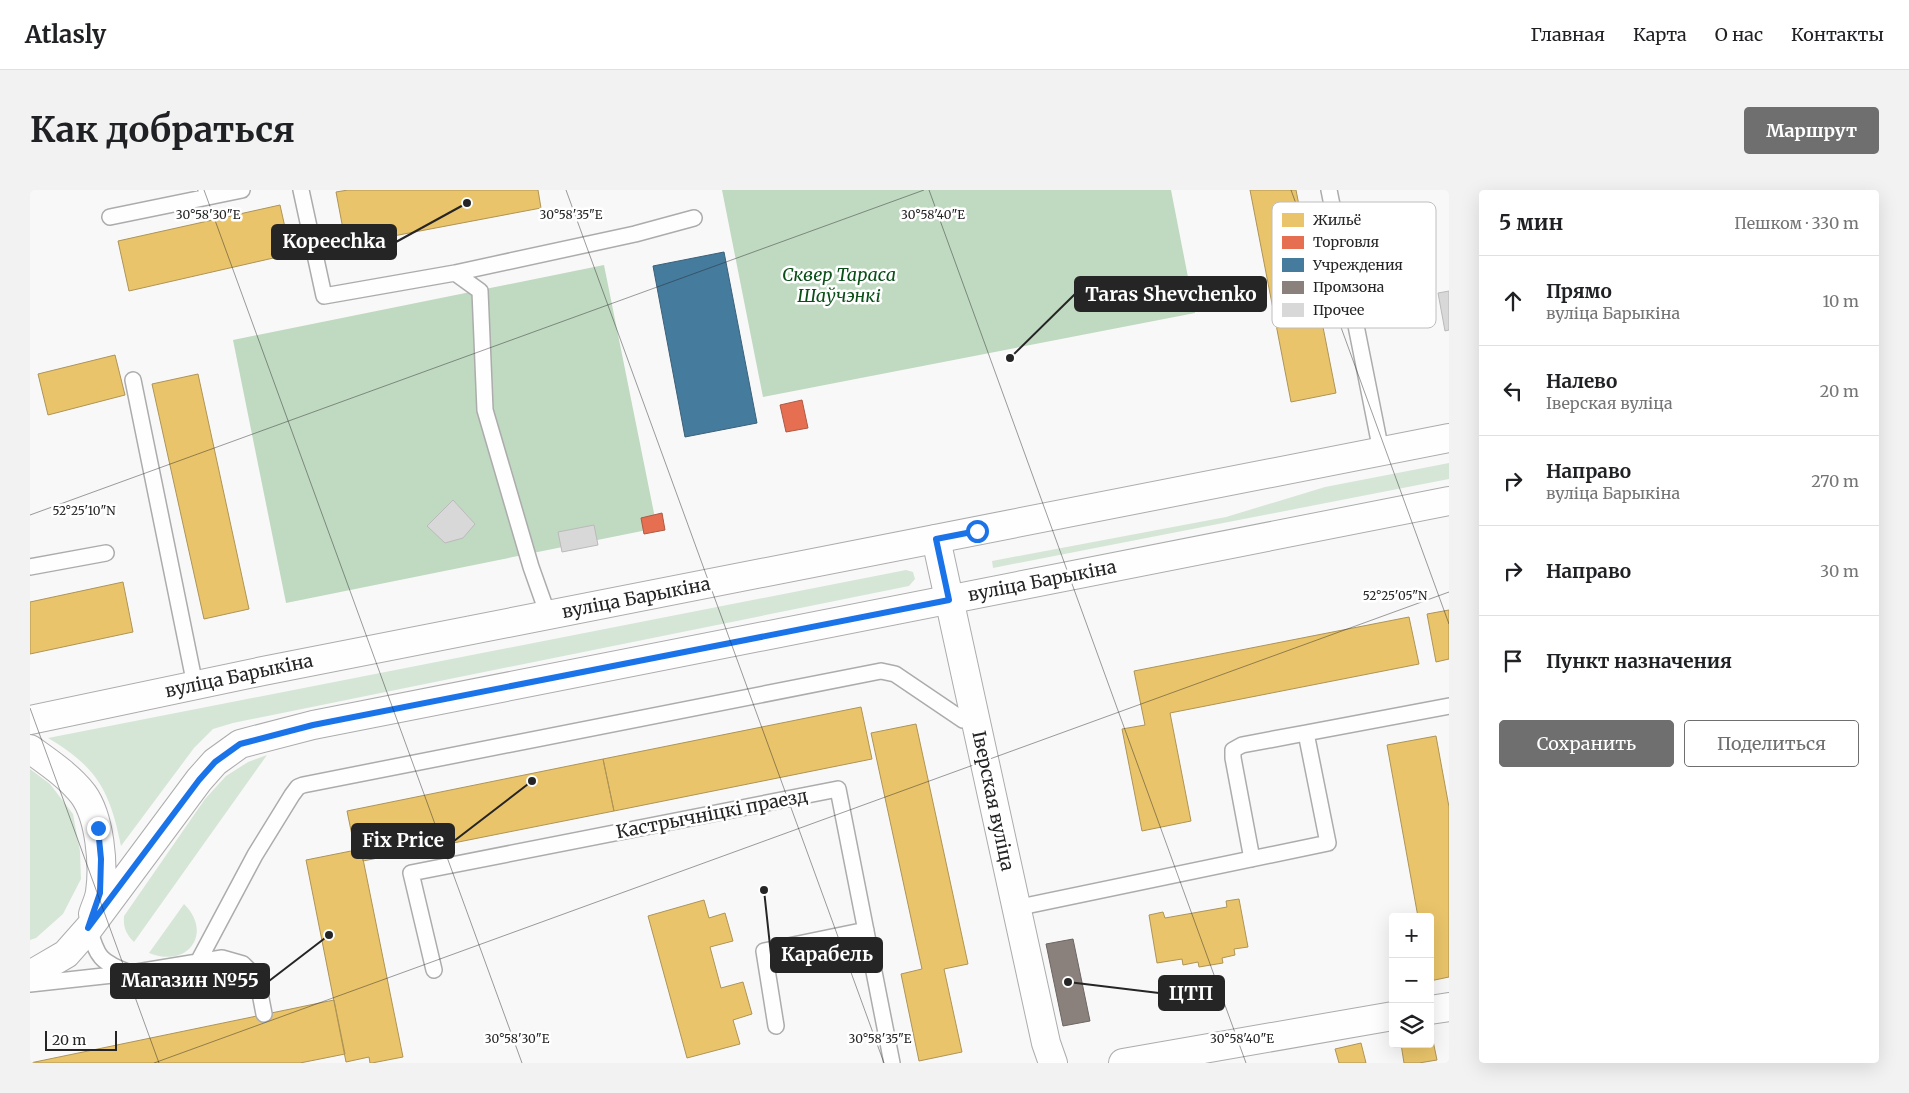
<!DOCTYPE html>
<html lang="ru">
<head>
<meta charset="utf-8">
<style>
  :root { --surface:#fff; --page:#f2f2f2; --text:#202124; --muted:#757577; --line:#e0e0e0; --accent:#706f70 }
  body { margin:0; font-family:Merriweather,serif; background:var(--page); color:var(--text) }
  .controls { position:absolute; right:15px; bottom:15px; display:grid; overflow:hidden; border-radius:5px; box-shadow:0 5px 20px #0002 }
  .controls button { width:45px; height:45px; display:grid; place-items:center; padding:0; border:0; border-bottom:1px solid var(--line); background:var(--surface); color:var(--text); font:25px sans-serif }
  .scale { position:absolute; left:15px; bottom:12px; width:72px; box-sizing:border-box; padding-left:5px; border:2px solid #262526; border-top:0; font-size:14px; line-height:18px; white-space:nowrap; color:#262526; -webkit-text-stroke:4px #fff; paint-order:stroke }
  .stop { position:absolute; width:15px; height:15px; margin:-11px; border:4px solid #1a73e8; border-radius:50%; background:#fff }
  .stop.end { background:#1a73e8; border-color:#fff; box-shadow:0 1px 5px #0008 }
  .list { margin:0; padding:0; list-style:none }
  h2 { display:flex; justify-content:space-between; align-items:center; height:65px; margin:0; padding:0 20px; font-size:21px }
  h2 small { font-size:16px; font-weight:400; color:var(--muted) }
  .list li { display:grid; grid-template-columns:32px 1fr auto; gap:15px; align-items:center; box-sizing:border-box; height:90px; padding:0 20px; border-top:1px solid var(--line) }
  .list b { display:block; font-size:19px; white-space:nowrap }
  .list p { margin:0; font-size:16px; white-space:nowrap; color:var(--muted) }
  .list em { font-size:16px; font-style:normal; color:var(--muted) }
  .actions { display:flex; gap:10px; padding:15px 20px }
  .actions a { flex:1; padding:11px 0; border:1px solid var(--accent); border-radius:5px; text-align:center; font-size:18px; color:var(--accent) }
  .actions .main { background:var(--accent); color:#fff }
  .icon { flex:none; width:28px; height:28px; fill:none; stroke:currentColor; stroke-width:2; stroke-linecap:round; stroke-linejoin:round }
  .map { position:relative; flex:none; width:1419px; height:873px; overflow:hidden; border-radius:5px }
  header { display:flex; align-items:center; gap:30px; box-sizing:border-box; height:70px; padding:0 25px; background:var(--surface); border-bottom:1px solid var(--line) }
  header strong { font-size:24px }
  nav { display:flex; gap:28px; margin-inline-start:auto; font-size:18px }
  .intro { display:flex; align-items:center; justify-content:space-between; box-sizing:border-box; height:120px; padding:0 30px }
  h1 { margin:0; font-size:35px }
  .button { padding:12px 22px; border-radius:5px; background:var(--accent); color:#fff; font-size:18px; font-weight:700 }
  main { display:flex; gap:30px; padding:0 30px }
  aside { flex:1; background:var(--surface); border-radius:5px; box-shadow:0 5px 20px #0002 }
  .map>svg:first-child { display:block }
</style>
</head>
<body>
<header>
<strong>Atlasly</strong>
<nav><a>Главная</a><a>Карта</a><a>О нас</a><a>Контакты</a></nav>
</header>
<div class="intro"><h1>Как добраться</h1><a class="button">Маршрут</a></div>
<main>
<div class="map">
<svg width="1419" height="873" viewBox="0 0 1419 873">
  <rect width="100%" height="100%" fill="#f9f8f9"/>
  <path fill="#d6e6d6" d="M1419,273V289L963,378L962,371L1196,327L1295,297Z
    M876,380L883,382L885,389L879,396L203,533L183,539L164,558L91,656C80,601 67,577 18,548Z
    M237,565L104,752C96,744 93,737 94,726L175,609L196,586L218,572Z
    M0,579L20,594L43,624L50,661L51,689L33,724L6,748L0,750Z
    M154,714C183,742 159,779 119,763Z"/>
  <path fill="#c0d9c1" d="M692,0H1141L1165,123L733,207Z
    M574,75L627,338L256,413L203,150Z"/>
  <path fill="#e9c46a" stroke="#ae9456" d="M318,0H508L511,18L316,55L306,2Z
    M1220,0H1266L1306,203L1261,212Z
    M250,15L261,64L99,101L88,51Z
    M85,165L95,205L18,225L8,184Z
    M168,184L219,419L174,429L122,194Z
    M93,392L103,442L0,464V412Z
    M1419,420V469L1406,472L1397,424Z
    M1379,427L1389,474L1140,523L1161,631L1112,641L1092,539L1115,535L1104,481Z
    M831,517L842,569L584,621L573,569Z
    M886,534L938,774L914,779L932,862L889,871L871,784L892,779L841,543Z
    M1406,546L1419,617V787L1400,791V727H1388L1357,555Z
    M573,569L584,621L333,671L331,659L325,660L317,621Z
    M331,659L373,867L342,873H340L339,867L316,872L276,670Z
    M1209,709L1218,757L1204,759L1205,765L1192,768L1193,773L1169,777L1168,772L1153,775L1152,769L1127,773L1119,725L1133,722L1135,728L1197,717L1196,711Z
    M674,710L679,728L695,723L703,751L680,757L691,798L713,792L722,824L703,830L710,854L657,868L618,726Z
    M304,810L315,864L270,873H0Z
    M1400,836L1407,870L1389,873H1374L1371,854H1400Z
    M1331,853L1336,873H1309L1305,859Z"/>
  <path fill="#e76f51" stroke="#ad5944" d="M772,210L778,238L756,242L750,215Z
    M632,323L635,340L614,344L611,328Z"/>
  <path fill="#457b9d" stroke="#3c6179" d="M694,62L727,233L655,247L623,76Z"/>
  <path fill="#8a817c" stroke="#6c6562" d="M1043,749L1060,831L1033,836L1016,754Z"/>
  <path fill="#d9d8d9" stroke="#bbbabb" d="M1419,101V140L1415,141L1408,103Z
    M423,310L445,334L433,348L415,353L397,336Z
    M564,335L568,355L532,362L528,342Z"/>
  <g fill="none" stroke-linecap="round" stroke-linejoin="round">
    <g stroke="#acacac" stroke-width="18">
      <path id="service" d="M271,0L294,106L425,83
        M1299,0L1351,261
        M178,7L212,0
        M80,27L178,7L176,0
        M103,190L165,495
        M0,377L76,363
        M518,425L501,377L455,220L450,101L425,83L605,44L664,28
        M1222,669L1203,568V560L1212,555L1276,543
        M986,718L1298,653L1276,543L1419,516
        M59,738C67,767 70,772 100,783
        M168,772L225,665L262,605L268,597L273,595L851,481L865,484L933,530H945
        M404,780L381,683L808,599L862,873
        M0,794L101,783L192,768L213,774L221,782L229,798L234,824
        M746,836L734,761L836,740"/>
    </g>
    <g stroke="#acacac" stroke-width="30">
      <path id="minor" d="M906,349L1016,853L1023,873
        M1400,820L1419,817
        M1093,873L1363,826"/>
    </g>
    <g stroke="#acacac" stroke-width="30">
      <path id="primary" d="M0,530L233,481L1419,248
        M0,559C18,572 39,586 53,604C70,627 74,675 70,702C69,710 65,717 63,724
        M0,785L36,764L59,738L169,590L185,572L210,554L283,535L1419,311"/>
    </g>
    <use href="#service" stroke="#fefefe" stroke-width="15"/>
    <use href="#minor" stroke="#fefefe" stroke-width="28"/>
    <use href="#primary" stroke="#fefefe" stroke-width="28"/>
  </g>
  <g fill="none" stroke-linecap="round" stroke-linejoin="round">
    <path stroke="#1a73e8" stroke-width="6" d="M68,638L71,669L70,703L58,738L169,590L185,572L210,554L283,535L919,410L906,349L947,341"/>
  </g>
  <path fill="none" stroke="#262526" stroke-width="1" stroke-opacity="0.45" d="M174,0L492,873M536,0L854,873M899,0L1216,873M1261,0L1419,434M0,325L894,0M0,518L129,873M124,873L1419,402"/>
  <g text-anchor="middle" stroke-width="5" stroke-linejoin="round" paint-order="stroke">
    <g font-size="18" font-style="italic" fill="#0a4f18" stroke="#fff">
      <text x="809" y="91">Сквер Тараса<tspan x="809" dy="21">Шаўчэнкі</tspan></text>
    </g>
    <g font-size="18" fill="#262526" stroke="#fff">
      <text transform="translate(1012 391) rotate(-11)" y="6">вуліца Барыкіна</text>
      <text transform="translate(606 408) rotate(-11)" y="6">вуліца Барыкіна</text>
      <text transform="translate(209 486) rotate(-12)" y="6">вуліца Барыкіна</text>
      <text transform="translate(963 611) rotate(78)" y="6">Іверская вуліца</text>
      <text transform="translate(682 624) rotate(-11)" y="6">Кастрычніцкі праезд</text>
    </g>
  </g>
  <rect x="1242" y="12" width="164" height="126" rx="8" fill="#fff" stroke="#bebebe" stroke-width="1"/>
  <rect x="1252" y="23" width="22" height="14" fill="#e9c46a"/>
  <rect x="1252" y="46" width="22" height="13" fill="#e76f51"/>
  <rect x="1252" y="68" width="22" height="14" fill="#457b9d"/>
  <rect x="1252" y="91" width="22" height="13" fill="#8a817c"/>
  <rect x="1252" y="113" width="22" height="14" fill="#d9d8d9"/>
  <g font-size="14" fill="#262526">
    <text x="1283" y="35">Жильё</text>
    <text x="1283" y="57">Торговля</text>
    <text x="1283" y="80">Учреждения</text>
    <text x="1283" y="102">Промзона</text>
    <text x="1283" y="125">Прочее</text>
  </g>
  <g font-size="12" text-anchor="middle" fill="#262526" stroke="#fff" stroke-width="5" stroke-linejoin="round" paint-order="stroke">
    <text x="178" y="29">30°58'30"E</text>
    <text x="541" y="29">30°58'35"E</text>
    <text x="903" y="29">30°58'40"E</text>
    <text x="54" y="325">52°25'10"N</text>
    <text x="1365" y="410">52°25'05"N</text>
    <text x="487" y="853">30°58'30"E</text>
    <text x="850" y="853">30°58'35"E</text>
    <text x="1212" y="853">30°58'40"E</text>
  </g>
  <path fill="none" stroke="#262526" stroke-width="2" d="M437 13L366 52M980 168L1045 104M502 591L424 651M734 700L741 765M299 745L239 791M1038 792L1129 803"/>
  <g fill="#262526" stroke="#fff" stroke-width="2">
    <circle cx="437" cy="13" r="5"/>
    <circle cx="980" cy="168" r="5"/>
    <circle cx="502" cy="591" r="5"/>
    <circle cx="734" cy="700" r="5"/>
    <circle cx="299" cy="745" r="5"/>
    <circle cx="1038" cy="792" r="5"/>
  </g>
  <g fill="#262526" stroke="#262526" stroke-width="2">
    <rect x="242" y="35" width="124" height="34" rx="5"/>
    <rect x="1045" y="87" width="191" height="34" rx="5"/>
    <rect x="322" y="634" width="102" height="34" rx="5"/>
    <rect x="741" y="748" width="111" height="34" rx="5"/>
    <rect x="81" y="774" width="158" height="34" rx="5"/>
    <rect x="1129" y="786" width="65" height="34" rx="5"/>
  </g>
  <g font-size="19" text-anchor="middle" font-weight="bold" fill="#fff">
    <text x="304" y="58">Kopeechka</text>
    <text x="1141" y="111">Taras Shevchenko</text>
    <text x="373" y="657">Fix Price</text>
    <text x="797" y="771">Карабель</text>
    <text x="160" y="797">Магазин №55</text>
    <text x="1161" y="810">ЦТП</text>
  </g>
</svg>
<div class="controls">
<button>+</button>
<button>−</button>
<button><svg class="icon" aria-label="layers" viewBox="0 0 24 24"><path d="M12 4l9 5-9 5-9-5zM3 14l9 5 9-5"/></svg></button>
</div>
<div class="scale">20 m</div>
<div class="stop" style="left:947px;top:341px"></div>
<div class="stop end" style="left:68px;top:638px"></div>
</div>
<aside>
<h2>5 мин<small>Пешком · 330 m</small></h2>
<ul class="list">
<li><svg class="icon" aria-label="ahead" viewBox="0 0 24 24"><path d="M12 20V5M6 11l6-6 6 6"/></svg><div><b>Прямо</b><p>вуліца Барыкіна</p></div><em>10 m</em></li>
<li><svg class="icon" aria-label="left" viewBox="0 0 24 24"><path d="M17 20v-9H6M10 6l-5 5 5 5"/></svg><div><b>Налево</b><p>Іверская вуліца</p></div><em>20 m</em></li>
<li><svg class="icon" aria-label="right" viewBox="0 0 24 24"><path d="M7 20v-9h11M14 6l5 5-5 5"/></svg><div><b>Направо</b><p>вуліца Барыкіна</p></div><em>270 m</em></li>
<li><svg class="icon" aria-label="right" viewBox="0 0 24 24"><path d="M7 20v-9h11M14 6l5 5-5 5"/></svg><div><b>Направо</b></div><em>30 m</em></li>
<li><svg class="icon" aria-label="arrive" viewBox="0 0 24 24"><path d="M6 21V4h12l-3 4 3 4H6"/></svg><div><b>Пункт назначения</b></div></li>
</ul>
<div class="actions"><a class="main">Сохранить</a><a>Поделиться</a></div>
</aside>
</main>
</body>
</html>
